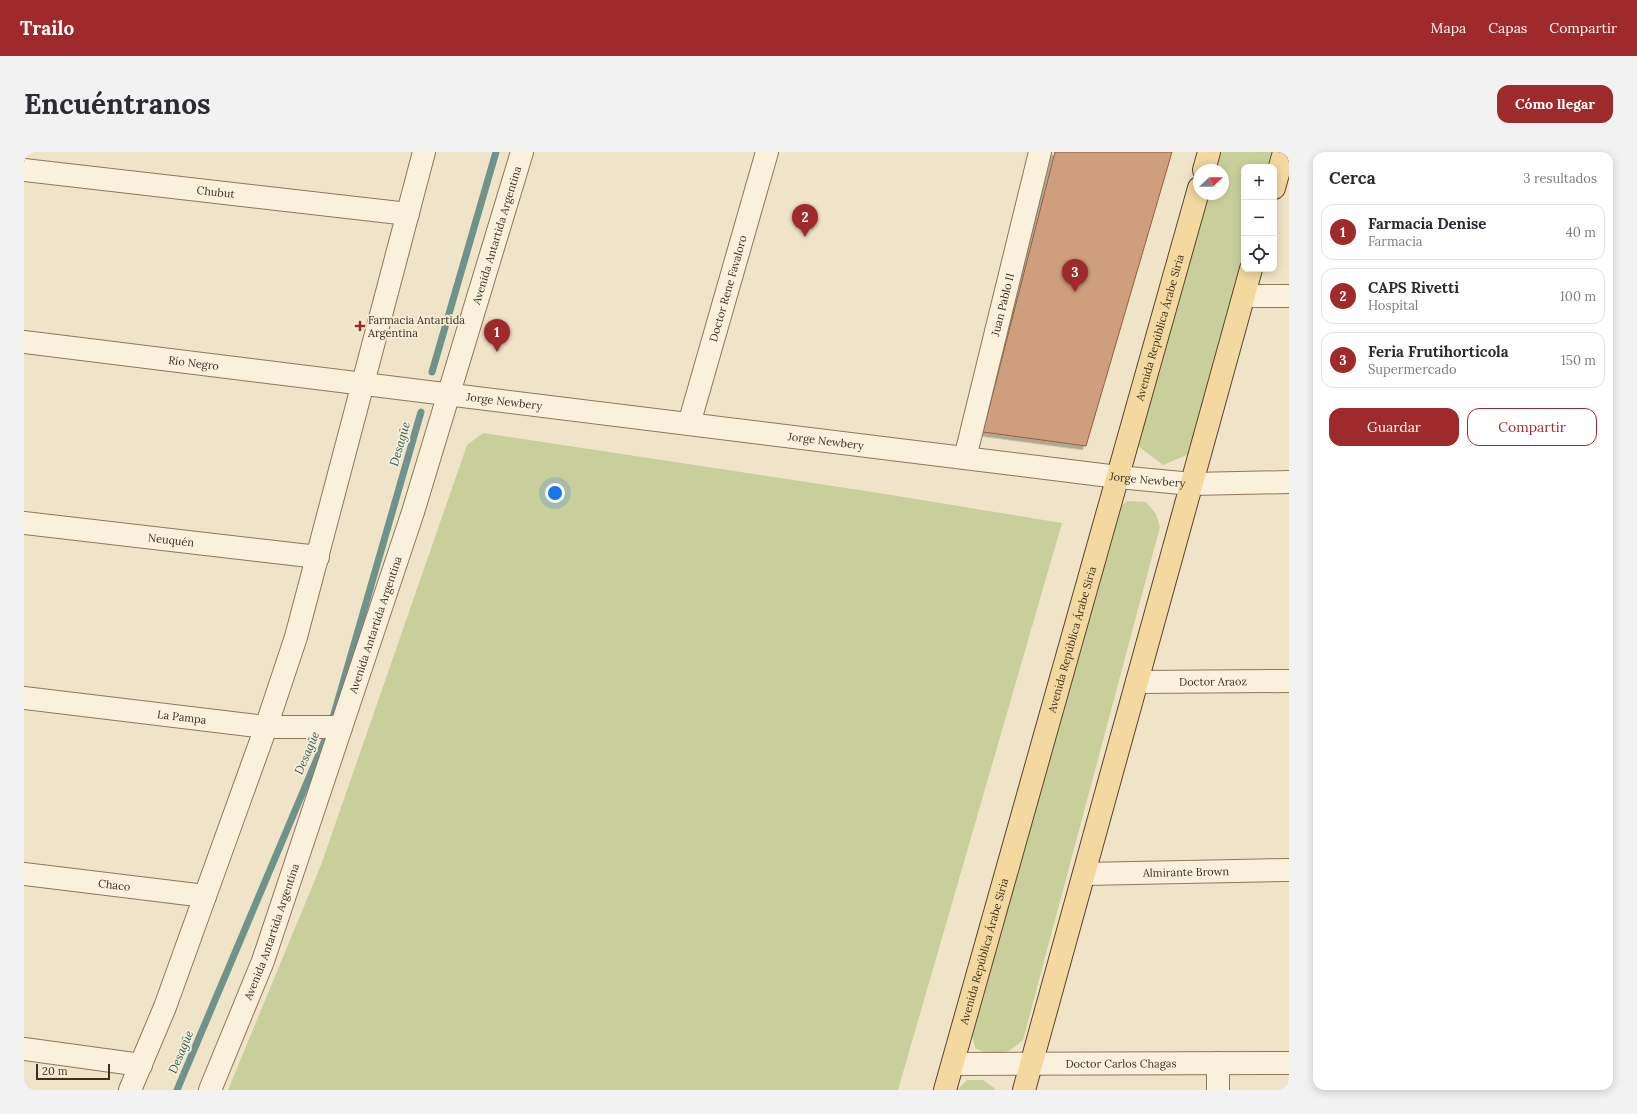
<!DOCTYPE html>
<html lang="es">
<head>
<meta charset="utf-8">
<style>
  :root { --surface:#fff; --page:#f2f2f3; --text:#2b2b33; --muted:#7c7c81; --line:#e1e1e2; --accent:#9e2a2b }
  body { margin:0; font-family:Lora,serif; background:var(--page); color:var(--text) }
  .controls { position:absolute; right:12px; top:12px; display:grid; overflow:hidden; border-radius:8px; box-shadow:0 2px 10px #0003 }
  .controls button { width:36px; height:36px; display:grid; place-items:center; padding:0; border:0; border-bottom:1px solid var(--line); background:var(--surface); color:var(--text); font:20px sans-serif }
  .compass { position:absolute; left:1169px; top:12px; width:36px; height:36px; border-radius:50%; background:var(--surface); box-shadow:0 2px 10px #0003; rotate:68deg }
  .scale { position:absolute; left:12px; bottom:10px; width:74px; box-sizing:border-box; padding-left:4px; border:2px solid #3d2e20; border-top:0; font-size:11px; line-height:14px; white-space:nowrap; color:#3d2e20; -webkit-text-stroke:3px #f7eed8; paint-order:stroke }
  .you { position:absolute; left:531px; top:341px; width:14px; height:14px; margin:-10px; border:3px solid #fff; border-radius:50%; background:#1a73e8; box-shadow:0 0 0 6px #1a73e833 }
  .badge { display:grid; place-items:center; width:26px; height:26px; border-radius:50%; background:var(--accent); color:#fff; font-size:13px; font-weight:700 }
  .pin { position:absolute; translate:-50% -33px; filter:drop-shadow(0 1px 2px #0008) }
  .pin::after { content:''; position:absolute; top:21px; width:14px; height:12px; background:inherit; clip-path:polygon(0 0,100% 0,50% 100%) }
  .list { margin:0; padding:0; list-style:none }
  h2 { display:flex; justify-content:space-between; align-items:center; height:52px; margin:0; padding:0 16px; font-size:17px }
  h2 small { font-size:13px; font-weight:400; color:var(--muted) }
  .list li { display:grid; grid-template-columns:26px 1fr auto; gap:12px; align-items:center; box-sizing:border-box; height:56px; margin:0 8px 8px; padding:0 8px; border:1px solid var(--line); border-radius:12px }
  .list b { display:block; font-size:15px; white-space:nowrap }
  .list p { margin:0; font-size:13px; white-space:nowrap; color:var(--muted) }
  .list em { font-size:13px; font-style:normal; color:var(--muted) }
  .actions { display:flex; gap:8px; padding:12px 16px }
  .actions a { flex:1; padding:9px 0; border:1px solid var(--accent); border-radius:12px; text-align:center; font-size:14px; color:var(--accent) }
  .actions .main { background:var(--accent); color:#fff }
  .icon { flex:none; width:22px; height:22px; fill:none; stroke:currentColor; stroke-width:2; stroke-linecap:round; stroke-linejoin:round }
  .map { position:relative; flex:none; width:1265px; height:938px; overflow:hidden; border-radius:12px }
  header { display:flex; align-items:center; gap:24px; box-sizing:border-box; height:56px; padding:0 20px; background:var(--accent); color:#fff }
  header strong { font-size:19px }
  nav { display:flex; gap:22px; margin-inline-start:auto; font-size:14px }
  .intro { display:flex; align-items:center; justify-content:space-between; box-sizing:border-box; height:96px; padding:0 24px }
  h1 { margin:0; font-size:28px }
  .button { padding:10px 18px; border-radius:12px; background:var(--accent); color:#fff; font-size:14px; font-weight:700 }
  main { display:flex; gap:24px; padding:0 24px }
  aside { flex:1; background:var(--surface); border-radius:12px; box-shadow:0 2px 10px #0003 }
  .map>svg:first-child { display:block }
</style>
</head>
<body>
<header>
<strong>Trailo</strong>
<nav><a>Mapa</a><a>Capas</a><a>Compartir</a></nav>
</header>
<div class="intro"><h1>Encuéntranos</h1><a class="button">Cómo llegar</a></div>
<main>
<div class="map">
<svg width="1265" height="938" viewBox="0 0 1265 938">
  <defs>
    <filter id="shadow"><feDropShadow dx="-3.5" dy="3.5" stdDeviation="0" flood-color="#0004"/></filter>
  </defs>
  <rect width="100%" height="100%" fill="#f0e4c8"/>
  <path fill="#c9cf9b" d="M1191,0H1247L1243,15H1220V101L1167,301L1139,313L1110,291L1180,42H1199V18H1186Z
    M459,281L855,341L1038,371L874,938H204L297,713L443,293Z
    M1103,349L1122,350L1132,362L1136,375L999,888L985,899L966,903L951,896L947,878L1089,361Z
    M943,928H959L970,936L971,938H933Z"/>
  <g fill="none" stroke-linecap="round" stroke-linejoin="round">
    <path stroke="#6f938a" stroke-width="7" d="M408,220L472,0
      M153,938L306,576L397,260"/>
  </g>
  <path fill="#cf9f7d" stroke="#8d5f41" filter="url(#shadow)" d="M1031,0H1148L1062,294L959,280Z"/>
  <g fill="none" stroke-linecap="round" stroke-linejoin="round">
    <g stroke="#8d765c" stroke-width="24">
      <g id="minor">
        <path id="s1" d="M0,18L384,62"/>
        <path d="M1220,144H1265"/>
        <path id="s2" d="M0,190L1094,325L1168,332L1265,330"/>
        <path id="s3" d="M665,272L743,0"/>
        <path id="s4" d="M941,306L1016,0"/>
        <path id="s5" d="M0,371L294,405"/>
        <path id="s6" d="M1113,530L1265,529"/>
        <path id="s7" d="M0,546L242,575H317"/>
        <path id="s8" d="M0,722L181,744"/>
        <path id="s9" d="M1060,722L1265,718"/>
        <path d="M0,897L117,913"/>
        <path id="s10" d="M929,912L1265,911"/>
        <path d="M106,938L141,855L242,575L272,485L400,0"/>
        <path id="s11" d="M186,938L239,809L389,360L498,0"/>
        <path d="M1194,938V911"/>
      </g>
    </g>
    <g stroke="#5b4430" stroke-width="24">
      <g id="major">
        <path d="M1180,18L1185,0"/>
        <path d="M1250,36L1260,0"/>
        <path id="s12" d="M921,938L1175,36"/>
        <path d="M1000,938L1227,117"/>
      </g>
    </g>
    <use href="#minor" stroke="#faf1dc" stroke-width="22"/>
    <use href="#major" stroke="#f3d9a0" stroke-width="22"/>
  </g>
  <path fill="#9e2a2b" stroke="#f7eed8" stroke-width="1.5" d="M334 168h4v4h4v4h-4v4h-4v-4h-4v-4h4z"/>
  <g text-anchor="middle" stroke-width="3.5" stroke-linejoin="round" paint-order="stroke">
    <g font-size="11" fill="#3d2e20" stroke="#f7eed8">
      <text dy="4" stroke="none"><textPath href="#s1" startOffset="193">Chubut</textPath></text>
      <text dy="4" stroke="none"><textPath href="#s11" startOffset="902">Avenida Antartida Argentina</textPath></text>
      <text dy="4" stroke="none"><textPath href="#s3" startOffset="141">Doctor Rene Favaloro</textPath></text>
      <text dy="4" stroke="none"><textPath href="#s4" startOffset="158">Juan Pablo II</textPath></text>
      <text dy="4" stroke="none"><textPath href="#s12" startOffset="792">Avenida República Árabe Siria</textPath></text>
      <text dy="4" stroke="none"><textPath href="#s2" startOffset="171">Río Negro</textPath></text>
      <text dy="4" stroke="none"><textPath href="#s2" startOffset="484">Jorge Newbery</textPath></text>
      <text dy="4" stroke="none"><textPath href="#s2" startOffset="808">Jorge Newbery</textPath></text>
      <text dy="4" stroke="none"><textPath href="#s2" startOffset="1132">Jorge Newbery</textPath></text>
      <text dy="4" stroke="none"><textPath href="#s5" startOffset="148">Neuquén</textPath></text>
      <text dy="4" stroke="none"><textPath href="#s11" startOffset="494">Avenida Antartida Argentina</textPath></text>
      <text dy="4" stroke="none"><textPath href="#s12" startOffset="468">Avenida República Árabe Siria</textPath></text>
      <text dy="4" stroke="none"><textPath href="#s6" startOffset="76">Doctor Araoz</textPath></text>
      <text dy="4" stroke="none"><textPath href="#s7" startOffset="159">La Pampa</textPath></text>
      <text dy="4" stroke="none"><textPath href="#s9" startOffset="102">Almirante Brown</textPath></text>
      <text dy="4" stroke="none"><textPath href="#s8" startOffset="91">Chaco</textPath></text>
      <text dy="4" stroke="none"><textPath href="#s11" startOffset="170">Avenida Antartida Argentina</textPath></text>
      <text dy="4" stroke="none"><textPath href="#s12" startOffset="144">Avenida República Árabe Siria</textPath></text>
      <text dy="4" stroke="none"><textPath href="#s10" startOffset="168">Doctor Carlos Chagas</textPath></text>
    </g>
    <g font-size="11" fill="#3d2e20" stroke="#f7eed8" text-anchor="start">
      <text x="344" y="172">Farmacia Antartida<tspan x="344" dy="13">Argentina</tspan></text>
    </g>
    <g font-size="12" font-style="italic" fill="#2f5d5a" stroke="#f7eed8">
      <text transform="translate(376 292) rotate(-74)" y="4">Desagüe</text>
      <text transform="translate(283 601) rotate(-67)" y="4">Desagüe</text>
      <text transform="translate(157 900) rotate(-67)" y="4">Desagüe</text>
    </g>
  </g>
</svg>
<div class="controls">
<button>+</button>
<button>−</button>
<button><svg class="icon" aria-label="locate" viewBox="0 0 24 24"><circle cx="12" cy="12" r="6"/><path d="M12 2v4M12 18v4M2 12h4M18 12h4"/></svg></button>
</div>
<svg class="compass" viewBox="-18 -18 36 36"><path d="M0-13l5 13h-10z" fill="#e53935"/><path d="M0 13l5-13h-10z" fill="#7c7c81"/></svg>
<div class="scale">20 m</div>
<div class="you"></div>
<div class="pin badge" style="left:473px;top:200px">1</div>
<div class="pin badge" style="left:781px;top:85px">2</div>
<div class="pin badge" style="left:1051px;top:140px">3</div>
</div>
<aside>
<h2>Cerca<small>3 resultados</small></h2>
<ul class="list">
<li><span class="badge">1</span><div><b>Farmacia Denise</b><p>Farmacia</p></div><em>40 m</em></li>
<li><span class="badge">2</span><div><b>CAPS Rivetti</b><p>Hospital</p></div><em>100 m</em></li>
<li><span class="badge">3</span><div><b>Feria Frutihorticola</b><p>Supermercado</p></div><em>150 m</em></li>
</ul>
<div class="actions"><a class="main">Guardar</a><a>Compartir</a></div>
</aside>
</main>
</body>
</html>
